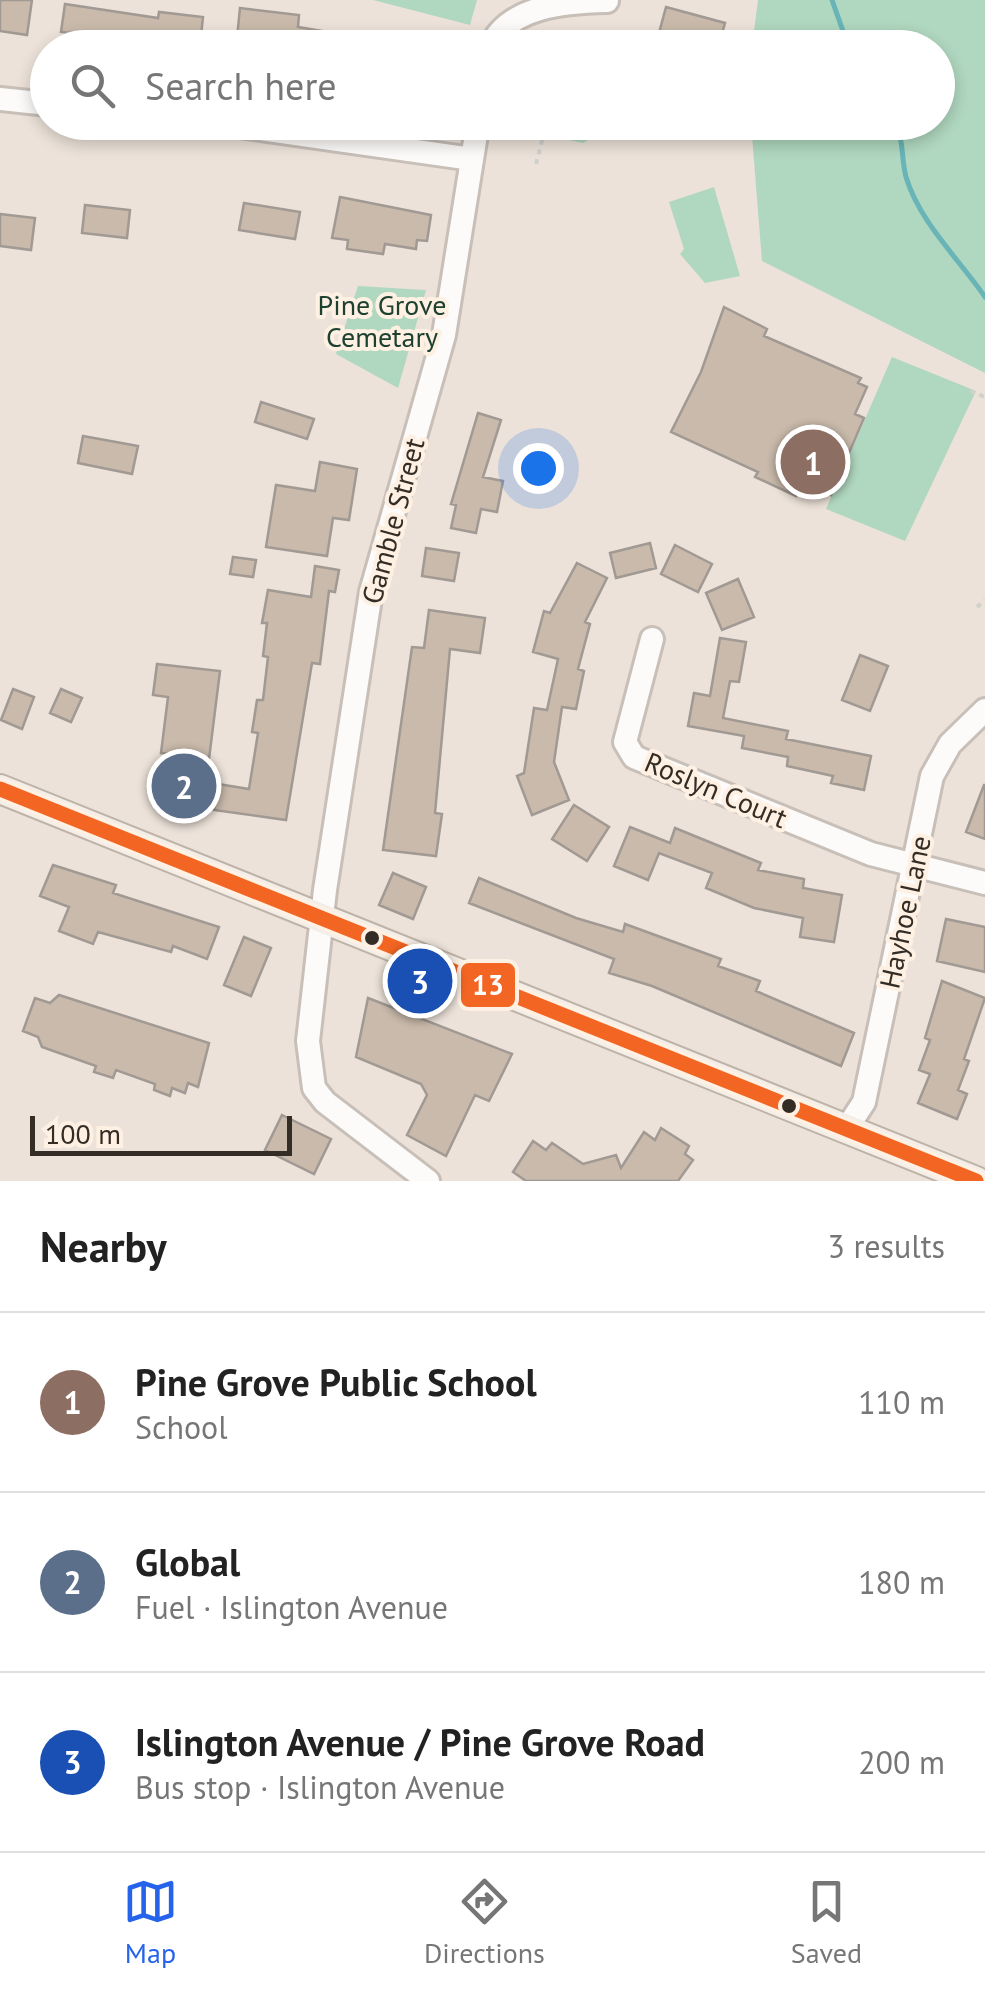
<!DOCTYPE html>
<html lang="en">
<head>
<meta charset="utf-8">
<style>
  :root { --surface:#fff; --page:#f2f2f2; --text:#222; --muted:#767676; --line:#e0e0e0; --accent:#2563eb }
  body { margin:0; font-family:"PT Sans",sans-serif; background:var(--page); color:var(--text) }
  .scale { position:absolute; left:30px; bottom:25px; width:262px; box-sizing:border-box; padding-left:10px; border:5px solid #342d26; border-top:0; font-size:28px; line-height:35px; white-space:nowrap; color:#342d26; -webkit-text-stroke:8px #fef0e2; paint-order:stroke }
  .you { position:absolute; left:538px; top:468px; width:35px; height:35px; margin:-25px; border:8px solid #fff; border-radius:50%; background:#1a73e8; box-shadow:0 0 0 15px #1a73e833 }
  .badge { display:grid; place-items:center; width:65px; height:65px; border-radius:50%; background:var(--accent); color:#fff; font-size:32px; font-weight:700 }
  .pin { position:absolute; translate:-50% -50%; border:5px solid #fff; box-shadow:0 2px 10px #0006 }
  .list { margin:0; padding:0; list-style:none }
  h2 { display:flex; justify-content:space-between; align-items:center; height:130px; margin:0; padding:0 40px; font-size:42px }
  h2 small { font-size:32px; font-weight:400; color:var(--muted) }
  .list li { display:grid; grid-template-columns:65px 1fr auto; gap:30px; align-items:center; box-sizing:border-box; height:180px; padding:0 40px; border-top:2px solid var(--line) }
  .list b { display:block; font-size:38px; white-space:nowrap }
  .list p { margin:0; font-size:32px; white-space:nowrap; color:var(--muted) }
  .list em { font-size:32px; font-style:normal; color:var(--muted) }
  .icon { flex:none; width:55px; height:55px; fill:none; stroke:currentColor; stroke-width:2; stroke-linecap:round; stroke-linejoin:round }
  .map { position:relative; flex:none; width:985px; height:1181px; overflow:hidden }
  .search { position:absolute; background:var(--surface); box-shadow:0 5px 15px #0003; left:30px; right:30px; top:30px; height:110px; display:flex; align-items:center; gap:25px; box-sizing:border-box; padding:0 35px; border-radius:55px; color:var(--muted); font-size:38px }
  .sheet { height:670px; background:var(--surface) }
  nav { display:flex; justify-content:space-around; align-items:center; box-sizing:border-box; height:140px; border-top:2px solid var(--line); background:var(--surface); font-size:28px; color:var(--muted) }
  nav a { display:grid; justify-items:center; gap:5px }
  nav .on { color:var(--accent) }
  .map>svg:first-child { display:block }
</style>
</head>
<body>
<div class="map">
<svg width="985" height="1181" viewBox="0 0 985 1181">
  <rect width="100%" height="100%" fill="#ece2d9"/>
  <path fill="#b0d7bf" d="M373,0H477L470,25Z
    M758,0H985V373L762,261L751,123L938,122V48L752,47Z
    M591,123L588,140L583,143L529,132L524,124Z
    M714,187L740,276L705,283L680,254L684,249L669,202Z
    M358,286L426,290L398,388L336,354Z
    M892,357L976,391L905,541L826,509Z"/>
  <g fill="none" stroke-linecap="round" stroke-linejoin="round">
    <path stroke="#68b4b7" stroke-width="5" d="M832,0L849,48
      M896,122C904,141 901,158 906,177C920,223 959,259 985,297"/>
  </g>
  <path fill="#c9baab" stroke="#a19993" stroke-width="2.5" d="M0,0H32L27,35L0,31Z
    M65,4L158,18L159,12L203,17L200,45L61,32Z
    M666,7L725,23L718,48H655Z
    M240,8L299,15L298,27L376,40L375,48H236Z
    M340,197L431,215L427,241L417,240L416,249L385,244L383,254L347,249L348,240L332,238Z
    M244,203L300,212L295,239L239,230Z
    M85,205L130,210L127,238L82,233Z
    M0,214L35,218L31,250L0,246Z
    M724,307L767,329L764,336L861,378L858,383L867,387L855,414L864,418L831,495L822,491L820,496L800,487L796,496L755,477L758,472L671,432L701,372Z
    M261,402L314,419L307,439L255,422Z
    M478,413L501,420L483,477L503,481L497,512L481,509L476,533L451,528L456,505L451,504Z
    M83,436L138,446L132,474L78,463Z
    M320,462L357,469L349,520L333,518L327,556L266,547L276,485L315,491Z
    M650,543L656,568L616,578L610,553Z
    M675,545L712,564L698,592L661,574Z
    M426,548L459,553L454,581L422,576Z
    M233,557L256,560L253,577L230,574Z
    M577,563L607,578L585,622L590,624L578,669L584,671L576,709L562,707L554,762L569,800L532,815L517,776L524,773L534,708L547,710L558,659L533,652L544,611L550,613Z
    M315,566L339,570L335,592L329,591L320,664L312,663L286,820L214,810L218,784L249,789L258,733L252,732L257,700H263L268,657L263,656L267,623H262L268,590L311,597Z
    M738,579L754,617L722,630L706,593Z
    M429,610L485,618L480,653L450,649L435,813L442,814L436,856L383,850L412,647L424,648Z
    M720,638L746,642L739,682L730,681L723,718L788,731L786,739L871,756L864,790L831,783L833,776L787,766L788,757L742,748L744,736L688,726L694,693L710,696Z
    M860,655L888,666L870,711L842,700Z
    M157,664L220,671L209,759L179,804L159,791L183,755L161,753L168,697L153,695Z
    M13,689L34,697L22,729L1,720Z
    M61,689L82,698L71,722L50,713Z
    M984,785H985V839L966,832Z
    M574,805L609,827L587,861L552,839Z
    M630,827L670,843L675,828L761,863L758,870L804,879L803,888L842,895L834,942L800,937L803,918L754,908L706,888L712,873L659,853L648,880L614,866Z
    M53,865L116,885L113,893L219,927L207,959L173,946L171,952L98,932L93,944L59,931L69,907L40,896Z
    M393,873L426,887L413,919L379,905Z
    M479,878L576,918L623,932L625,924L721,959L718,966L760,981L756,991L854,1033L841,1066L652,986L609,973L614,959L469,903Z
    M946,919L985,927V972L937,961Z
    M244,937L271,948L251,996L224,985Z
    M942,981L985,998L964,1059L969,1061L958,1090L967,1094L957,1119L918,1103L930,1074L919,1070L930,1040L925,1038Z
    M59,995L209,1043L198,1087L188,1083L185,1093L172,1088L170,1096L154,1090L155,1084L116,1070L113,1078L94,1072L96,1066L42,1047L38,1037L23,1031L35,998L50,1003Z
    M368,998L512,1054L489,1101L475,1095L446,1156L407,1135L427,1095L421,1084L356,1057Z
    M282,1115L331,1139L314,1174L265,1150Z
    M661,1128L689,1146L685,1154L693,1160L678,1181H526L513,1172L533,1141L546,1150L552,1143L583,1164L616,1155L621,1168L644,1132L655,1140Z"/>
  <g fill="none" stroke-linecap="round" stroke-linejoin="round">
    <g stroke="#c7bfb8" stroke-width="28">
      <path id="minor" d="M490,48C508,5 568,2 607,1
        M0,99L48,104
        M211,122L472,159
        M652,639L625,742L634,757L871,854L985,883
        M847,1128L864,1102L932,776L950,744L985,710
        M428,1181L325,1102L314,1088L308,1041L325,890L371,592L444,335L478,122"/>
    </g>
    <g stroke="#bfb3a7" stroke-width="32">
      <path id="major" d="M0,789L976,1181"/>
    </g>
    <path stroke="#d2d0cd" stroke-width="4" stroke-dasharray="5 5" stroke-linecap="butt" d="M536,164L543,137
      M970,391L985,397
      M977,607L985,600"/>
    <use href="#minor" stroke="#fcfbf9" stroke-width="22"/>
    <use href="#major" stroke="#f4eee8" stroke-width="28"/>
    <g stroke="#fef0e2" stroke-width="22">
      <path id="bus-1" d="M0,789L976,1181"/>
    </g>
    <use href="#bus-1" stroke="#f26522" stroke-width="15"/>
  </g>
  <g fill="#342d26" stroke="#fef0e2" stroke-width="4">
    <circle cx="372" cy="938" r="9"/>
    <circle cx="789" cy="1106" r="9"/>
  </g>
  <g text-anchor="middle" stroke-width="8" stroke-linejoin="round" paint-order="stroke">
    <g font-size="28" fill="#1c4131" stroke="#fef0e2">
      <text x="382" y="315">Pine Grove<tspan x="382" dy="32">Cemetary</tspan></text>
    </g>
    <g font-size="28" fill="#342d26" stroke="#fef0e2">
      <text transform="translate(393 521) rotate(-75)" y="10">Gamble Street</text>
      <text transform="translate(716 790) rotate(23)" y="10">Roslyn Court</text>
      <text transform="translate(905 912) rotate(-78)" y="10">Hayhoe Lane</text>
    </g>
  </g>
  <rect stroke="#fef0e2" stroke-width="4" x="459" y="961" width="58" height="48" rx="10" fill="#f26522"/>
  <g font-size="28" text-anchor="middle" font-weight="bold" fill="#fff">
    <text x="488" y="995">13</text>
  </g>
</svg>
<div class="scale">100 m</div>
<div class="you"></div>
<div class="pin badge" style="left:813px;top:462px;background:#8d6e63">1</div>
<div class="pin badge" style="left:184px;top:786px;background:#5c6f8a">2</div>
<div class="pin badge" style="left:420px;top:981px;background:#1a4fb4">3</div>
<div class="search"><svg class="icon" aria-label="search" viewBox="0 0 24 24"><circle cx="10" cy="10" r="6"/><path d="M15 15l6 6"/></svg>Search here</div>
</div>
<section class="sheet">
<h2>Nearby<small>3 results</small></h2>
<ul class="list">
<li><span class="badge" style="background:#8d6e63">1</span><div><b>Pine Grove Public School</b><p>School</p></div><em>110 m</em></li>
<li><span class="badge" style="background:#5c6f8a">2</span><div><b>Global</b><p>Fuel · Islington Avenue</p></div><em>180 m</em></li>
<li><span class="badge" style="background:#1a4fb4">3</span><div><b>Islington Avenue / Pine Grove Road</b><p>Bus stop · Islington Avenue</p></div><em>200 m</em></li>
</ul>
</section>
<nav>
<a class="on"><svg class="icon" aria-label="map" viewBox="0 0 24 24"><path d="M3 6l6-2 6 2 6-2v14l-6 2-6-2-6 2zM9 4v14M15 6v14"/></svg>Map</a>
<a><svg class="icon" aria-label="directions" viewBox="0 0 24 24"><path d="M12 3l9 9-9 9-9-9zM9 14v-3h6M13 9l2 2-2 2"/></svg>Directions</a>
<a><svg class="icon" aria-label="saved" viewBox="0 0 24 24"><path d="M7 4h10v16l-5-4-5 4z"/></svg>Saved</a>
</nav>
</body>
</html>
